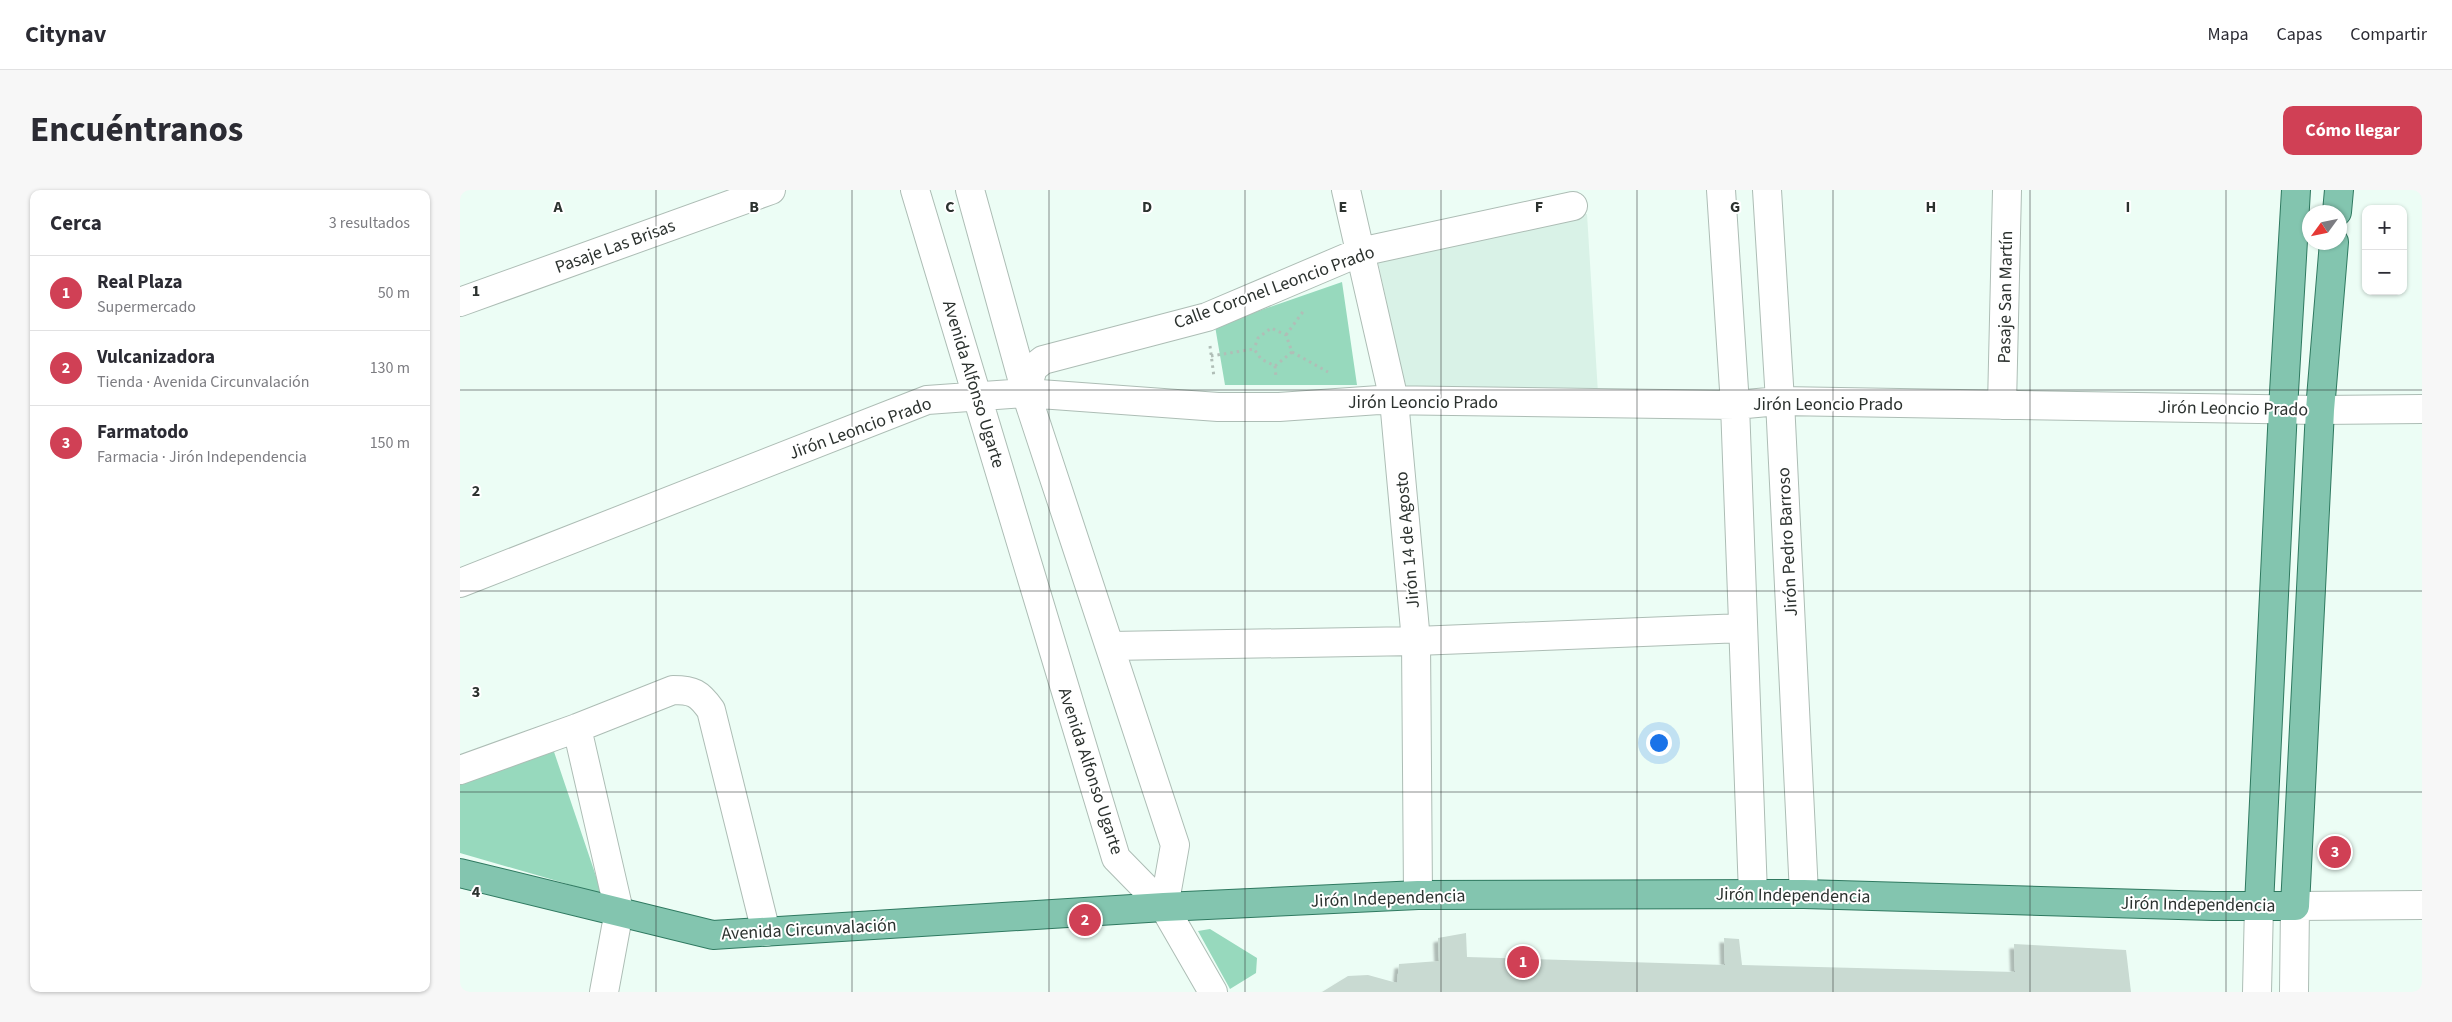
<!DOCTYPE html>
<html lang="es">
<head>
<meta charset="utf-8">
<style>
  :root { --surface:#fff; --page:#f7f7f7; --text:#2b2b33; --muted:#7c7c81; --line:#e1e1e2; --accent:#d04055 }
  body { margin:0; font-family:"Source Sans 3",sans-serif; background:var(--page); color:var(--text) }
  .controls { position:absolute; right:15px; top:15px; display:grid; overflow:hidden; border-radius:10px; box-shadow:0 1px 4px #0004 }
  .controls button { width:45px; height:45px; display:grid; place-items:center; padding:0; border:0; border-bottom:1px solid var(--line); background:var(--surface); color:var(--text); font:25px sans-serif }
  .compass { position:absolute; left:1842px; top:15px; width:45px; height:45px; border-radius:50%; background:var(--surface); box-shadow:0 1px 4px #0004; rotate:237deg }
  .you { position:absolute; left:1198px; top:552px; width:18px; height:18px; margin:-12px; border:4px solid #fff; border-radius:50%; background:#1a73e8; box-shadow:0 0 0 8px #1a73e833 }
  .badge { display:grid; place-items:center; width:32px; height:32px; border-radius:50%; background:var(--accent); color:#fff; font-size:16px; font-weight:700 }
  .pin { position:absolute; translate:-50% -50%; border:2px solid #fff; box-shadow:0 1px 5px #0006 }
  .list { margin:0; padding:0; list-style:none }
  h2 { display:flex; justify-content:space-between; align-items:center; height:65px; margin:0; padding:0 20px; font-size:21px }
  h2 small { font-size:16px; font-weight:400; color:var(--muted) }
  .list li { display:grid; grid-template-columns:32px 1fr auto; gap:15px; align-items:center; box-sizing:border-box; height:75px; padding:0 20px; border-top:1px solid var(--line) }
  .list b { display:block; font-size:19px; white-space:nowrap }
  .list p { margin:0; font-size:16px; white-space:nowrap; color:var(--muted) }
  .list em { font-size:16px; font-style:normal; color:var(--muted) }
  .map { position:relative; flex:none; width:1962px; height:802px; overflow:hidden; border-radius:10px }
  header { display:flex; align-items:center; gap:30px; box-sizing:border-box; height:70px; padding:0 25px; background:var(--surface); border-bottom:1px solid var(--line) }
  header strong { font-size:24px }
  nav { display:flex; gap:28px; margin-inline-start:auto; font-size:18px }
  .intro { display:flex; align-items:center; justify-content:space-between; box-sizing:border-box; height:120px; padding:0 30px }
  h1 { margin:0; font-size:35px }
  .button { padding:12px 22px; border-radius:10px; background:var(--accent); color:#fff; font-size:18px; font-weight:700 }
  main { display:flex; gap:30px; padding:0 30px }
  aside { flex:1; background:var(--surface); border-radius:10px; box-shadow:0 1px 4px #0004 }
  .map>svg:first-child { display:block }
</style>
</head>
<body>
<header>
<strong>Citynav</strong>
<nav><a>Mapa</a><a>Capas</a><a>Compartir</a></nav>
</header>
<div class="intro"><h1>Encuéntranos</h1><a class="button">Cómo llegar</a></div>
<main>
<aside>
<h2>Cerca<small>3 resultados</small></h2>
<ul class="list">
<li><span class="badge">1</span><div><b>Real Plaza</b><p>Supermercado</p></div><em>50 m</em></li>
<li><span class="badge">2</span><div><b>Vulcanizadora</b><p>Tienda · Avenida Circunvalación</p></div><em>130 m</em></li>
<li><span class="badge">3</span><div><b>Farmatodo</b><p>Farmacia · Jirón Independencia</p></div><em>150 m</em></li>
</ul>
</aside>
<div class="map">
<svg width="1962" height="802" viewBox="0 0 1962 802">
  <defs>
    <filter id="shadow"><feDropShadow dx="-4.5" dy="4.5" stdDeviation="1" flood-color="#0004"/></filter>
  </defs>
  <rect width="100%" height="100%" fill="#ecfdf5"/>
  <path fill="#d9f2e7" d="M1127,24L1138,203L945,197L918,72Z"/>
  <path fill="#97d9bd" d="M882,92L897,195H765L755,136Z
    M88,544L142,704L0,663V575Z
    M750,739L797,768L796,783L770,799L738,741Z"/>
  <path fill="#c9dad2" filter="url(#shadow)" d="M1006,743L1007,767L1265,775L1264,748L1279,749L1282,775L1555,782L1554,754L1666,760L1671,802H862L888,786L908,785L937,793L939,774L979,771L978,748Z"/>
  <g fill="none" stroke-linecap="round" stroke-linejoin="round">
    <g stroke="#adbdb5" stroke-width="30">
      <path id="minor" d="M455,0L656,668L704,717L753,802
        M510,0L566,203L715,655L704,717
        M886,0L934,210L956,451L958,705
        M1261,0L1275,215L1293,704
        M1307,0L1320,211L1344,704
        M0,112L311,0
        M566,203L573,178L583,170L747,127L900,62L1113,16
        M1542,215L1547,0
        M0,393L467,210L566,203L758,217H819L919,210L1275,215L1320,211L1860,220L1962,219
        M650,456L956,451L1283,438
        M117,538L159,721L144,802
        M0,580L117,538L213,500C233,500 239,503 251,520L306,742
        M1797,802L1799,715
        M1834,802L1835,716L1962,715"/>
    </g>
    <g stroke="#2f7960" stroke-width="30">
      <path id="major" d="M1877,22L1879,0
        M0,683L253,745L704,717L958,705L1344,704L1753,716H1835L1860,220L1874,52
        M1799,715L1823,219L1836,0"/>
    </g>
    <path stroke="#b0beb7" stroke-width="3" stroke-dasharray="2.5 4" stroke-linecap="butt" d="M826,145L845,119
      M750,156L754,187
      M832,162L868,182
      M751,166L794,159L801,169L815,176L832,162L826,145L811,138L798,148L794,159
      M815,176L816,188"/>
    <use href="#minor" stroke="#fff" stroke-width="28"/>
    <use href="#major" stroke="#83c5af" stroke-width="28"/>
  </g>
  <path fill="none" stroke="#2c322f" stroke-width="1" stroke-opacity="0.55" d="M196,0V802M392,0V802M589,0V802M785,0V802M981,0V802M1177,0V802M1373,0V802M1570,0V802M1766,0V802M0,200H1962M0,401H1962M0,602H1962"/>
  <g text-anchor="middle" stroke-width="4" stroke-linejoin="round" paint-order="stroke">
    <g font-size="18" fill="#2c322f" stroke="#fff">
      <text transform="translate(155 56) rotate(-20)" y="6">Pasaje Las Brisas</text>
      <text transform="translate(814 97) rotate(-20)" y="6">Calle Coronel Leoncio Prado</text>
      <text transform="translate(1545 107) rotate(-89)" y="6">Pasaje San Martín</text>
      <text transform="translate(514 194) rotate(73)" y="6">Avenida Alfonso Ugarte</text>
      <text x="963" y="218">Jirón Leoncio Prado</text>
      <text x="1368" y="220">Jirón Leoncio Prado</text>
      <text transform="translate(1773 218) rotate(1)" y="6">Jirón Leoncio Prado</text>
      <text transform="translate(400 238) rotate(-20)" y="6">Jirón Leoncio Prado</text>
      <text transform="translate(947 350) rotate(-95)" y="6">Jirón 14 de Agosto</text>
      <text transform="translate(1327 352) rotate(-93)" y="6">Jirón Pedro Barroso</text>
      <text transform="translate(631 581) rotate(72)" y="6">Avenida Alfonso Ugarte</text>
      <text transform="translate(1333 705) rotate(1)" y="6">Jirón Independencia</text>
      <text transform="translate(928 708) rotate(-2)" y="6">Jirón Independencia</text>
      <text transform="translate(1738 714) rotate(1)" y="6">Jirón Independencia</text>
      <text transform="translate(349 739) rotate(-3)" y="6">Avenida Circunvalación</text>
    </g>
  </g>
  <g font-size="16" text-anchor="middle" font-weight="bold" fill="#2c322f" stroke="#fff" stroke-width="4" stroke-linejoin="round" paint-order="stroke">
    <text x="98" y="22">A</text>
    <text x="294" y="22">B</text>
    <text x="490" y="22">C</text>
    <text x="687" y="22">D</text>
    <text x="883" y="22">E</text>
    <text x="1079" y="22">F</text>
    <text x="1275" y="22">G</text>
    <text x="1471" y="22">H</text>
    <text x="1668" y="22">I</text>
    <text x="16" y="106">1</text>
    <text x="16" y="306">2</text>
    <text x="16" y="507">3</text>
    <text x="16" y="707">4</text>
  </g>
</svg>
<div class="controls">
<button>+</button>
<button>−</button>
</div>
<svg class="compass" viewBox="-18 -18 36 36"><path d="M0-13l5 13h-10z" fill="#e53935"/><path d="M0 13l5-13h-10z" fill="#7c7c81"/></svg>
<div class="you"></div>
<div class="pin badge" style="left:1063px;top:772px">1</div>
<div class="pin badge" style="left:625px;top:730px">2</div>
<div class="pin badge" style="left:1875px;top:662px">3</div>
</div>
</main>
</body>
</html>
